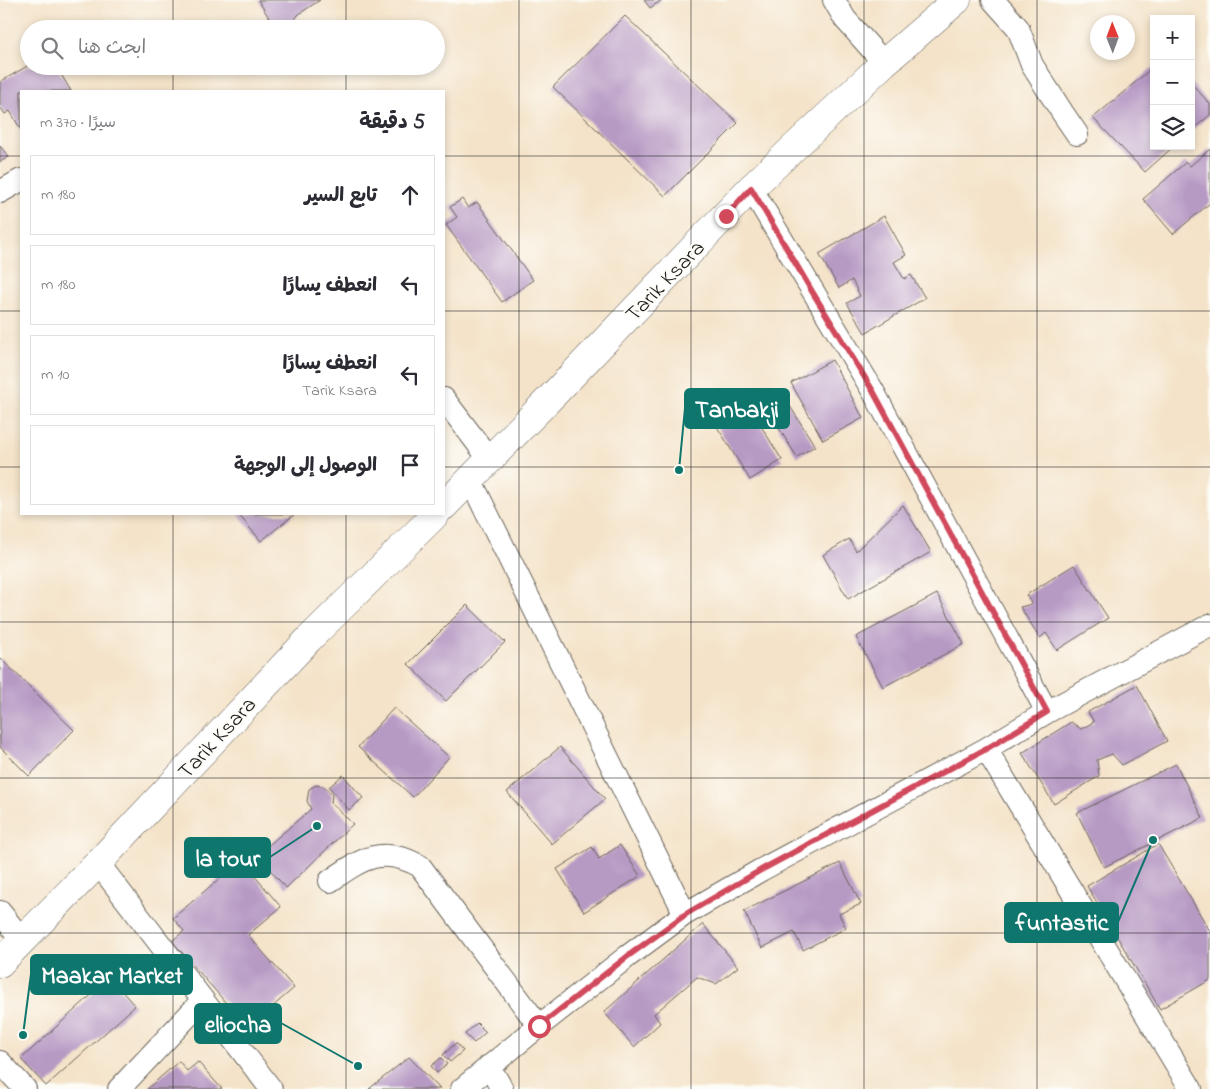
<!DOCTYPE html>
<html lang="ar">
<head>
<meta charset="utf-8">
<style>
  :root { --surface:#fff; --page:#f2f2f3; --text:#2b2b33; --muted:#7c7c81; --line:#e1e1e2 }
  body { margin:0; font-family:"Indie Flower","Playpen Sans Arabic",sans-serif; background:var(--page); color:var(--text); direction:rtl }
  .controls { position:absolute; right:15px; top:15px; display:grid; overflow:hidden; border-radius:0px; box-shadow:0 2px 8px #0003 }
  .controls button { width:45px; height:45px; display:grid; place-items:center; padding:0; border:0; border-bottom:1px solid var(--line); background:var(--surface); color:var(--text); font:25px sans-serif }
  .compass { position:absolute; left:1090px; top:15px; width:45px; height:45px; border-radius:50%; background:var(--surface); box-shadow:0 2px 8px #0003; rotate:359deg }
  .stop { position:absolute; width:15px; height:15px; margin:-11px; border:4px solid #d1495b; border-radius:50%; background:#fff }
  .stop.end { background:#d1495b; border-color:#fff; box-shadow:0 1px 5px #0008 }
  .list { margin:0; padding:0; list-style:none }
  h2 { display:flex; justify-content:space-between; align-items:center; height:65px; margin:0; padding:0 20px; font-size:21px }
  h2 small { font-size:16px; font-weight:400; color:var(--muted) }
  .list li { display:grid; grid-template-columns:32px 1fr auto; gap:15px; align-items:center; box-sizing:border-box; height:80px; margin:0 10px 10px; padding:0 10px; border:1px solid var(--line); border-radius:0px }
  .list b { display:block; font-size:19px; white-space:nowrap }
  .list p { margin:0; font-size:16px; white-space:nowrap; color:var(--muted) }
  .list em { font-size:16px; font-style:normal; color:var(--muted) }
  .icon { flex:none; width:28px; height:28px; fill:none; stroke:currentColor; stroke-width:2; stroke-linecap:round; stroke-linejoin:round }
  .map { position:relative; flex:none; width:1210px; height:1089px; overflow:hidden; direction:ltr }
  .search { position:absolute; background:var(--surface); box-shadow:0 2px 8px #0003; left:20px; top:20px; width:425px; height:55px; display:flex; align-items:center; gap:12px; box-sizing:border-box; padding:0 18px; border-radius:28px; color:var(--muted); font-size:19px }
  .panel { position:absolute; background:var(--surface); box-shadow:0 2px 8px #0003; left:20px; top:90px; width:425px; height:425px; border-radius:0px; direction:rtl }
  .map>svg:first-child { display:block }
</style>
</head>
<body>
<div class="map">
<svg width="1210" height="1089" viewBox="0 0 1210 1089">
  <rect width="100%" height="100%" fill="#fdfcf7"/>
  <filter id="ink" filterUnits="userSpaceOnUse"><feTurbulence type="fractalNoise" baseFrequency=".02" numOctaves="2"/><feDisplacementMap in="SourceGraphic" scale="10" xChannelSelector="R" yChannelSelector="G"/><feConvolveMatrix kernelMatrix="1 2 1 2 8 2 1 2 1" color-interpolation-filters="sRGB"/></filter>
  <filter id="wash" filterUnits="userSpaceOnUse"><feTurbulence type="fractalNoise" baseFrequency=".0096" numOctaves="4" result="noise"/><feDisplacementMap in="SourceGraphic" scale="20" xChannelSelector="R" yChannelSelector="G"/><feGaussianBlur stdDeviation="1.12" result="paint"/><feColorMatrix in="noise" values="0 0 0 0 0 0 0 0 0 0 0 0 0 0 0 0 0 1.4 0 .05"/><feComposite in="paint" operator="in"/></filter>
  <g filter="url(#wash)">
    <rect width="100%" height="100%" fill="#f4e3c9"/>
    <g id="blocks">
      <path fill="#b79ac4" d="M258,0H320L299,14L293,21L282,29H276Z
        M644,0H662L650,8Z
        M625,16L738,123L665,196L553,87Z
        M29,65V66H56L71,91H21V130L10,111L5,114L0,107V82Z
        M1152,68L1154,69V146H1174L1145,172L1093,118Z
        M1191,83L1210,104V115L1191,131Z
        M0,146L9,157L0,162Z
        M1210,149V203L1173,234L1143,199L1186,162L1190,166Z
        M462,199L468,208L477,202L533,280L502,302L446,225L457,217L450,207Z
        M884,216L906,255L894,262L904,279L911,275L925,298L865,333L847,303L860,296L852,280L839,288L819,254Z
        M832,360L863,418L823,440L791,383Z
        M783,395L815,446L797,457L765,406Z
        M748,405L782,460L750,480L716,425Z
        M903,505L931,552L848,599L823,555L849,539L856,551Z
        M238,514H295L261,541Z
        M1074,565L1108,618L1057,650L1046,633L1040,638L1020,607L1032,604L1026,595Z
        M937,594L964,644L883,687L856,637Z
        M467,605L505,642L446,701L408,664Z
        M0,658L74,730L29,776L0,747Z
        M1137,685L1167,741L1122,765L1112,754L1097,760L1099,776L1054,804L1022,753L1071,722L1081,729L1094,722L1088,712Z
        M394,708L449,757L413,797L358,747Z
        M560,747L605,799L552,844L507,792Z
        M1176,764L1203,818L1104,867L1077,813Z
        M343,775L363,798L349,810L329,787Z
        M316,785L325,787L332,795L331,803L353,824L286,888L257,855L311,809L307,801L309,789Z
        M1158,844L1210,931V980L1160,1009L1087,886Z
        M620,845L640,876L584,912L557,869L592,847L599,859Z
        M241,860L281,907L248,935L294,988L248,1028L172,941L184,931L173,918Z
        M840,863L861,904L839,914L846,928L803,950L794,932L762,948L744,911Z
        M703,924L738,967L716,984L697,977L654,1014L660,1023L634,1047L604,1012Z
        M110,978L135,1006L46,1086L21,1059Z
        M477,1023L486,1032L474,1043L465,1034Z
        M456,1043L463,1051L450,1062L443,1055Z
        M409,1057L440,1089H369Z
        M441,1058L447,1064L437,1073L431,1066Z
        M179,1061L187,1071L198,1062L222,1089H147Z"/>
    </g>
  </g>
  <g filter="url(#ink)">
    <use href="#blocks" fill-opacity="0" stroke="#686259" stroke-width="1"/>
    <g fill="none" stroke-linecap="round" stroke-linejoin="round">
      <g stroke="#686259" stroke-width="24">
        <path id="minor" d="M834,0L845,19L884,63
          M993,0L1018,28L1032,65L1062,112L1077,134
          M751,188L873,391L1047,712
          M0,192L21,180
          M444,399L490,460
          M470,479L685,914
          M986,749L1191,1089
          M98,863L271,1089
          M330,881C362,859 381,845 420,866L539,1026
          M0,912L23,941
          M0,1062L25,1089
          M489,1066L502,1089
          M119,1089L203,1000
          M462,1089L539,1026L628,956L685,914L761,870L986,749L1047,712L1210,625"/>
      </g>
      <g stroke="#686259" stroke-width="29">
        <path id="major" d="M444,506L557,391L751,188L884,63L957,0
          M0,963L98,863L309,639L436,514"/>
      </g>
      <use href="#minor" stroke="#fff" stroke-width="22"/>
      <use href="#major" stroke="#fff" stroke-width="28"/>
    </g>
  </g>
  <g fill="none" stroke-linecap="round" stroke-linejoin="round" filter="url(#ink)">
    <path stroke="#d1495b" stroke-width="6" d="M539,1026L628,956L686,914L761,870L986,749L1047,712L873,391L813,293L751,188L726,216"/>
  </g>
  <path fill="none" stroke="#1c1c1c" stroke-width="1" stroke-opacity="0.55" d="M173,0V29M346,0V29M519,0V1089M691,0V1089M864,0V1089M1037,0V1089M173,66V91M346,66V91M0,156H21M444,156H1210M0,311H21M444,311H1210M0,467H21M444,467H1210M173,514V1089M346,514V1089M0,622H1210M0,778H1210M0,933H1210"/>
  <g text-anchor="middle" stroke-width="4" stroke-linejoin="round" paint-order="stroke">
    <g font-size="22" fill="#1c1c1c" stroke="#fdfcf7">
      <text transform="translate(664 280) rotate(-46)" y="8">Tarik Ksara</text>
      <text transform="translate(216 737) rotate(-47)" y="8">Tarik Ksara</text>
    </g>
  </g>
  <path fill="none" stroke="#0f766e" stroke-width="2" d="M679 470L685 408M317 826L270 857M1153 840L1118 922M23 1035L31 974M358 1066L281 1023"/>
  <g fill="#0f766e" stroke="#fdfcf7" stroke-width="2">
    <circle cx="679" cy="470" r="5"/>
    <circle cx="317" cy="826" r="5"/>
    <circle cx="1153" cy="840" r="5"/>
    <circle cx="23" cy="1035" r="5"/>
    <circle cx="358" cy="1066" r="5"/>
  </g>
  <g fill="#0f766e" stroke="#0f766e" stroke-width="2">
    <rect x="685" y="389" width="104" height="39" rx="5"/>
    <rect x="185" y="838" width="85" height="39" rx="5"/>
    <rect x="1005" y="903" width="113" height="39" rx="5"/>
    <rect x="31" y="955" width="161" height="39" rx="5"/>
    <rect x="195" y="1004" width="86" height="39" rx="5"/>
  </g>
  <g font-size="24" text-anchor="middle" font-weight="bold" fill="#fff">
    <text x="737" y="417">Tanbakji</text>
    <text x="228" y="866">la tour</text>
    <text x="1062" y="930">funtastic</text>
    <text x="112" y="983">Maakar Market</text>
    <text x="238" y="1032">eliocha</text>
  </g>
</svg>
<div class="controls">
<button>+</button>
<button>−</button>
<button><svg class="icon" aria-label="layers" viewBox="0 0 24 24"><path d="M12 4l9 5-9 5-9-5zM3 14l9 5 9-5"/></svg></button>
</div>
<svg class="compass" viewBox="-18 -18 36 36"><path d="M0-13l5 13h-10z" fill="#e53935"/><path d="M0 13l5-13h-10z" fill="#7c7c81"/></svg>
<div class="stop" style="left:539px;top:1026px"></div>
<div class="stop end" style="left:726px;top:216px"></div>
<div class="search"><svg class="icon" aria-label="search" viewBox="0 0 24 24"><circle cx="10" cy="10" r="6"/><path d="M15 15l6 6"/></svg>ابحث هنا</div>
<section class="panel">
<h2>5 دقيقة<small>سيرًا · 370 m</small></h2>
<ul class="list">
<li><svg class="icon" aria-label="ahead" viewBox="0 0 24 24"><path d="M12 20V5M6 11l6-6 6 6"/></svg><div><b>تابع السير</b></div><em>180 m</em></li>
<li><svg class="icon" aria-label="left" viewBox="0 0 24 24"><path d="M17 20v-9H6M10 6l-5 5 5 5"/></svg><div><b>انعطف يسارًا</b></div><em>180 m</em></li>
<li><svg class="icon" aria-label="left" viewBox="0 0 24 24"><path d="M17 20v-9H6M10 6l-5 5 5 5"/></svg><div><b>انعطف يسارًا</b><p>Tarik Ksara</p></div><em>10 m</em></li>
<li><svg class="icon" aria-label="arrive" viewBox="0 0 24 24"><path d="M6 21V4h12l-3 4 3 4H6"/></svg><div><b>الوصول إلى الوجهة</b></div></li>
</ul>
</section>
</div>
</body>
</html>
